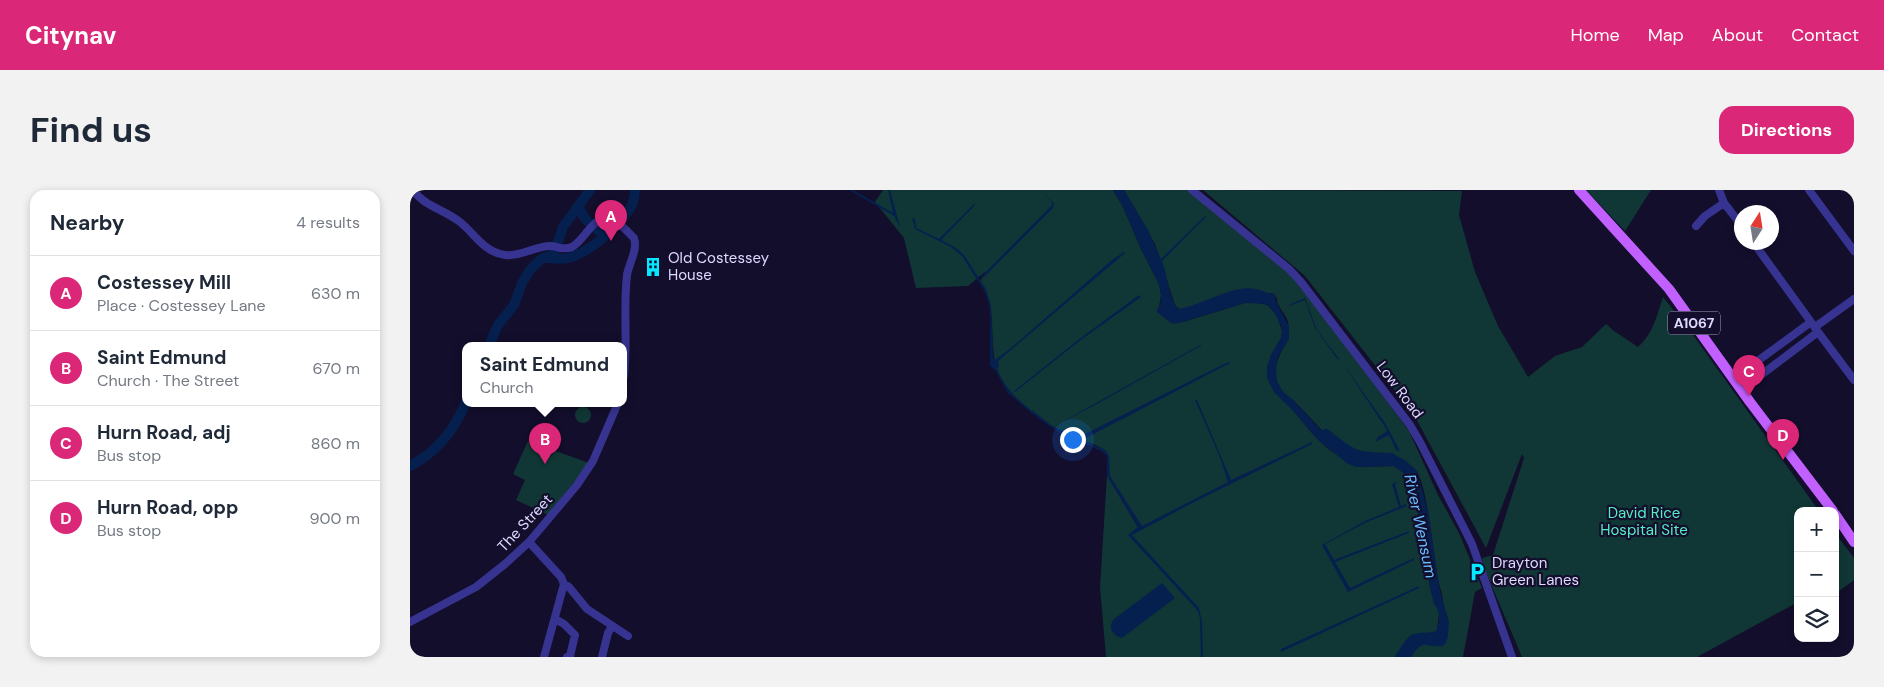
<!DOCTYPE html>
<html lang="en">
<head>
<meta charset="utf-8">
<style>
  :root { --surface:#fff; --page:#f2f2f3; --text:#1f2937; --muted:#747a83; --line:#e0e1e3; --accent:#db2777 }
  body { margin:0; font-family:"DM Sans",sans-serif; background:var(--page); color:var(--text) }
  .controls { position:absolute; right:15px; bottom:15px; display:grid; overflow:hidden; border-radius:10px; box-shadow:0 2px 8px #0003 }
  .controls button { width:45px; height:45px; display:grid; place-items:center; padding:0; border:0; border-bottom:1px solid var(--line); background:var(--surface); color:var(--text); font:25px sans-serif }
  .compass { position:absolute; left:1324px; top:15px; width:45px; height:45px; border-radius:50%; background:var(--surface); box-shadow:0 2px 8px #0003; rotate:12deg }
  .you { position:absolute; left:662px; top:249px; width:18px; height:18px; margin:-12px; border:4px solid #fff; border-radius:50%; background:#1a73e8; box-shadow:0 0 0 8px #1a73e833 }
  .badge { display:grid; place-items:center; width:32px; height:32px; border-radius:50%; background:var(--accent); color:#fff; font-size:16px; font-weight:700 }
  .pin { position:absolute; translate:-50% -41px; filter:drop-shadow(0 1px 2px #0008) }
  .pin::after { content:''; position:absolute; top:26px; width:18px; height:15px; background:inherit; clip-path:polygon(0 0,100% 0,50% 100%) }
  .popup { position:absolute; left:52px; top:152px; width:165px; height:65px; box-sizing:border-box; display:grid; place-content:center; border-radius:10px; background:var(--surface); filter:drop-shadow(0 1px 4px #0005); font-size:16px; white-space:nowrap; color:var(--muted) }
  .popup b { font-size:19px; color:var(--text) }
  .popup::after { content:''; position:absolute; left:50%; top:100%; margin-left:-10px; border:10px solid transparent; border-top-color:var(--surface) }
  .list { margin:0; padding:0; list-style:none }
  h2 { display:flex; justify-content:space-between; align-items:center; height:65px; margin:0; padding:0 20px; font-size:21px }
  h2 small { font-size:16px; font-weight:400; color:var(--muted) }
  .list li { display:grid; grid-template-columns:32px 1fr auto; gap:15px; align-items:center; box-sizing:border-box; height:75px; padding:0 20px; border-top:1px solid var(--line) }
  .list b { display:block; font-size:19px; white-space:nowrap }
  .list p { margin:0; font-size:16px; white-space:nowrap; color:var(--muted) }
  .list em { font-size:16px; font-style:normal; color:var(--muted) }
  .icon { flex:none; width:28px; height:28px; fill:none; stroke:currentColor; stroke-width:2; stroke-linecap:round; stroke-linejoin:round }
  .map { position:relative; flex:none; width:1444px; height:467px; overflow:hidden; border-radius:15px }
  header { display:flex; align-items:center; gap:30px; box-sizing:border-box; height:70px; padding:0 25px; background:var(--accent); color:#fff }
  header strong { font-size:24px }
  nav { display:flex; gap:28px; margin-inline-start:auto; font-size:18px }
  .intro { display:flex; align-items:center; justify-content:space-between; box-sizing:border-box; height:120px; padding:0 30px }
  h1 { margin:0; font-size:35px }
  .button { padding:12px 22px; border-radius:15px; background:var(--accent); color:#fff; font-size:18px; font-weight:700 }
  main { display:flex; gap:30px; padding:0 30px }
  aside { flex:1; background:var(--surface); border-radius:15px; box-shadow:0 2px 8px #0003 }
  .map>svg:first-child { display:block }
</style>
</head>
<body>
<header>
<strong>Citynav</strong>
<nav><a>Home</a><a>Map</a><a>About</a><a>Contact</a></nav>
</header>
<div class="intro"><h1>Find us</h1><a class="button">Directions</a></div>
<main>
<aside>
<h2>Nearby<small>4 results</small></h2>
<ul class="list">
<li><span class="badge">A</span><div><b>Costessey Mill</b><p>Place · Costessey Lane</p></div><em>630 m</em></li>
<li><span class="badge">B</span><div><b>Saint Edmund</b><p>Church · The Street</p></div><em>670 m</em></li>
<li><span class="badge">C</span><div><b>Hurn Road, adj</b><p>Bus stop</p></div><em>860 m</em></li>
<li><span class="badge">D</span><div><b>Hurn Road, opp</b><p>Bus stop</p></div><em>900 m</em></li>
</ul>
</aside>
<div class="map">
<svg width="1444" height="467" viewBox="0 0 1444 467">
  <rect width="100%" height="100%" fill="#130e2c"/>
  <path fill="#103735" d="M473,0H703L713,17L731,59L749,94L751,105L749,117L773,132L835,113H848L858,115L867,126L872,141L871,148L861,165L857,188L901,242L917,258L946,277L984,276L994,283L999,290L1005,307L1015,362L1020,398L1029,423L1027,441L1019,447L1030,445C1031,434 1034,422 1033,411C1033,404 1029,396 1028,389C1024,369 1017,290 1005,279C978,254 975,275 949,270C935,268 897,223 885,212C882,209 877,206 874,203C870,199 868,194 866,189C861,169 883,152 878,132C876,123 866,117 867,108L862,103H844L784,121H771L765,115L745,54L714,0H778L874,78L902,111L999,241L1028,305L1049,343L1072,398L1065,402L1053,467H991L999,453L987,463L985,467H793V464L792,467H696L690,397L697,285L730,341L731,336C724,324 703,296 699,284C697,275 703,266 694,260C685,253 672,251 662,247C638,235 609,215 594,193C573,161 592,120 570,91L576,81L558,96L506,98L494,48L465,12Z
    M793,0L1052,1L1049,25L1065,82L1088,136L1118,187L1145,166L1172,157L1196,134L1204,141L1228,157C1243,144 1247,125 1253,107L1286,149L1409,321H1388V412L1287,467H1112L1075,380L1072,368L1083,365L1114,268L1112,264L1076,358L1004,225L895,86Z
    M1176,0H1241L1215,41Z
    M165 225a8 8 0 1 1 16 0a8 8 0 1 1-16 0Z
    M118,251L179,273L138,325L106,310L115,290L103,284Z
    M1425,343L1444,368V390L1429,401L1425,402Z"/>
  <path fill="#05204e" d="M439,0H443L483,23L478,0H480L490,37L484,26Z
    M629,0L644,13L643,18L572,89L571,87L642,15V12Z
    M703,0H714L738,40L751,69L795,26L796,27L752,71C758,86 758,106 768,120C785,128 806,112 821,107C835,102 852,101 865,104L866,112L879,136V149L868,167L866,179L867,191L873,202L884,211L910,239L945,269L958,270L977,265H985L995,270L1007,281L1018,322L1030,401L1039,432L1038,446L1036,453L1033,456C1013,458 1015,447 1001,467H985L994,457L1004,449L1025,444L1029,432V423L1027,418L1024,414L1020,398L1015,362L1005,307L999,290L994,283L984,276L946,277L938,274L909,251L885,223L864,202L857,188V176L861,165L871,148L872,141L871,135L862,119L855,114L835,113L765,134L761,133L747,122V118L750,117L751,105L749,94L731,59L713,17Z
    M564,14L565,15L531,50L546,58L554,65L576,99L581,116L583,166L585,170L601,158L702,70L714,62L715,63L588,171L589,176L587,179C594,196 605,208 620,219L619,221L598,203L585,180L580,176V119L575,102L552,66L541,57L505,39L502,28L505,29L506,38L529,49Z
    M729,105L731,107L668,152L605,202L604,201L668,150Z
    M895,108L907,140L929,169L928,170L905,138L895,110L879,116V115Z
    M790,155H792L687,214L645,236Z
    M931,171L975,233L990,261L986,260L979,245L965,252L968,247L976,242L977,240Z
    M818,172L820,173L672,250L695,260L699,265L700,286L732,336L818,292L809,265L785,210H787L821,290L902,252V254L788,310L722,345L789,418L792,432L793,467H791L790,429L788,421L718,345L728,337L697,286V266C687,256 670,253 657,247C644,240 633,231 620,222L622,220L641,235L667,248Z
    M988,291L985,294L991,316L996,314L997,316L957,332L915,354L924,370L999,341V343L925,372L940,398L1004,368V370L938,402L912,355L955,331L989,317L982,294Z
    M752,393L765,408L712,448L706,446L701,440V434L704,429Z
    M1009,396V398L871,462V459Z"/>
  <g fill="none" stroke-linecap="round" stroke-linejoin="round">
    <path stroke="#05204e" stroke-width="10" d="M169,16C172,30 185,37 195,46
      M137,68C145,69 156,70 164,66C183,59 212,34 222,15C224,10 225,5 225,0
      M767,124C794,123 832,90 857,109
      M79,155L88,135L104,115L112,93L120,80L131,69L144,64L153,37L180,0
      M916,244C944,267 945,267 981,268
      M0,276C27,262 45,239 56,212
      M991,467C1007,438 1006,453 1030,445"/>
    <path stroke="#363490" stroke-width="8" d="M3,0C14,16 35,20 50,32C64,43 75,63 95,65C111,67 125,56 140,56C148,56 153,61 162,57C174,51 182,28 197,28C207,29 217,41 224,48C228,60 219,73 217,85C213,119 218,153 214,186
      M782,0L879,79L891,92L1000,235L1010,252L1062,354L1102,467
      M1309,0L1314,13L1332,36
      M1399,0L1444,61
      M1286,36L1295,26L1314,13
      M1343,52L1401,132
      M1405,137L1444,109
      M1408,142L1444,190
      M1328,193L1335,189L1347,188L1408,142L1401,132L1338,178L1335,189
      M119,352L151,387L154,394L134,467
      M154,394L159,397L177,419L218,446
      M145,429L154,434L165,445L160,466L157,467
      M0,432L66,397L95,374L119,352L167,295L183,271L208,213
      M192,467L198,443L202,436"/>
    <path stroke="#c260ff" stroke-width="10" d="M1169,0L1259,99L1340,212L1423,321
      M1425,324L1444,352"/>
  </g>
  <defs>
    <g id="building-bare" transform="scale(1.5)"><path d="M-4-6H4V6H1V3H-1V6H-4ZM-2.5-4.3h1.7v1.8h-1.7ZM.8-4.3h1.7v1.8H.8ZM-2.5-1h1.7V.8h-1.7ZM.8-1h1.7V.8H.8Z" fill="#05e8ff" stroke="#130e2c" stroke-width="2.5" paint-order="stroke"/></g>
    <g id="parking-bare" transform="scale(1.5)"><path d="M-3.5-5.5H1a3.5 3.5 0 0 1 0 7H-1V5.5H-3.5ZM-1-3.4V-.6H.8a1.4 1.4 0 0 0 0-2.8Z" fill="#05e8ff" stroke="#130e2c" stroke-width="2.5" paint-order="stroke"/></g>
  </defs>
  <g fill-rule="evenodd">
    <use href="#building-bare" x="243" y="77"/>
    <use href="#parking-bare" x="1067" y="382"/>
  </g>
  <g text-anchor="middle" stroke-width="4.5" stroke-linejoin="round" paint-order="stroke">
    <rect fill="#130e2c" stroke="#a09cc0" stroke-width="1" x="1258" y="121.5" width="52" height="23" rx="4"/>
    <g font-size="14" font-weight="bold" fill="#ddd9ff">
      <text x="1284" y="138">A1067</text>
    </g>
    <g font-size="15" fill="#ddd9ff" stroke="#130e2c" text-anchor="start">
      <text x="258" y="73">Old Costessey<tspan x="258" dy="17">House</tspan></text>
      <text x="1082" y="378">Drayton<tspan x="1082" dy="17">Green Lanes</tspan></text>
    </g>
    <g font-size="15" fill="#ddd9ff" stroke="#130e2c">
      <text transform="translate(990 200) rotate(53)" y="5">Low Road</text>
      <text transform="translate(115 333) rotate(-47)" y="5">The Street</text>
    </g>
    <g font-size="15" fill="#57edc6" stroke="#130e2c">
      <text x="1234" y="328">David Rice<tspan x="1234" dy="17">Hospital Site</tspan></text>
    </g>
    <g font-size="16" font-style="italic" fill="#67baff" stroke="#130e2c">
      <text transform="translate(1011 336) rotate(78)" y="6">River Wensum</text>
    </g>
  </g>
</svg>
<div class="controls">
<button>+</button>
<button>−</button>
<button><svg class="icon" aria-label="layers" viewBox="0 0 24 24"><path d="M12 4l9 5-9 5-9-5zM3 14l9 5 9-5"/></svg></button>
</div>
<svg class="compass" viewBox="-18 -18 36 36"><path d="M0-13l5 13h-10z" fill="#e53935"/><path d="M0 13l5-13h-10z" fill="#747a83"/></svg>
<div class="you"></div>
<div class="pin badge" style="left:201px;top:51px">A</div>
<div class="pin badge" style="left:135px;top:274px">B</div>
<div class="popup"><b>Saint Edmund</b>Church</div>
<div class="pin badge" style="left:1339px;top:206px">C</div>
<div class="pin badge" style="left:1373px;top:270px">D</div>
</div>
</main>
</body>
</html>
